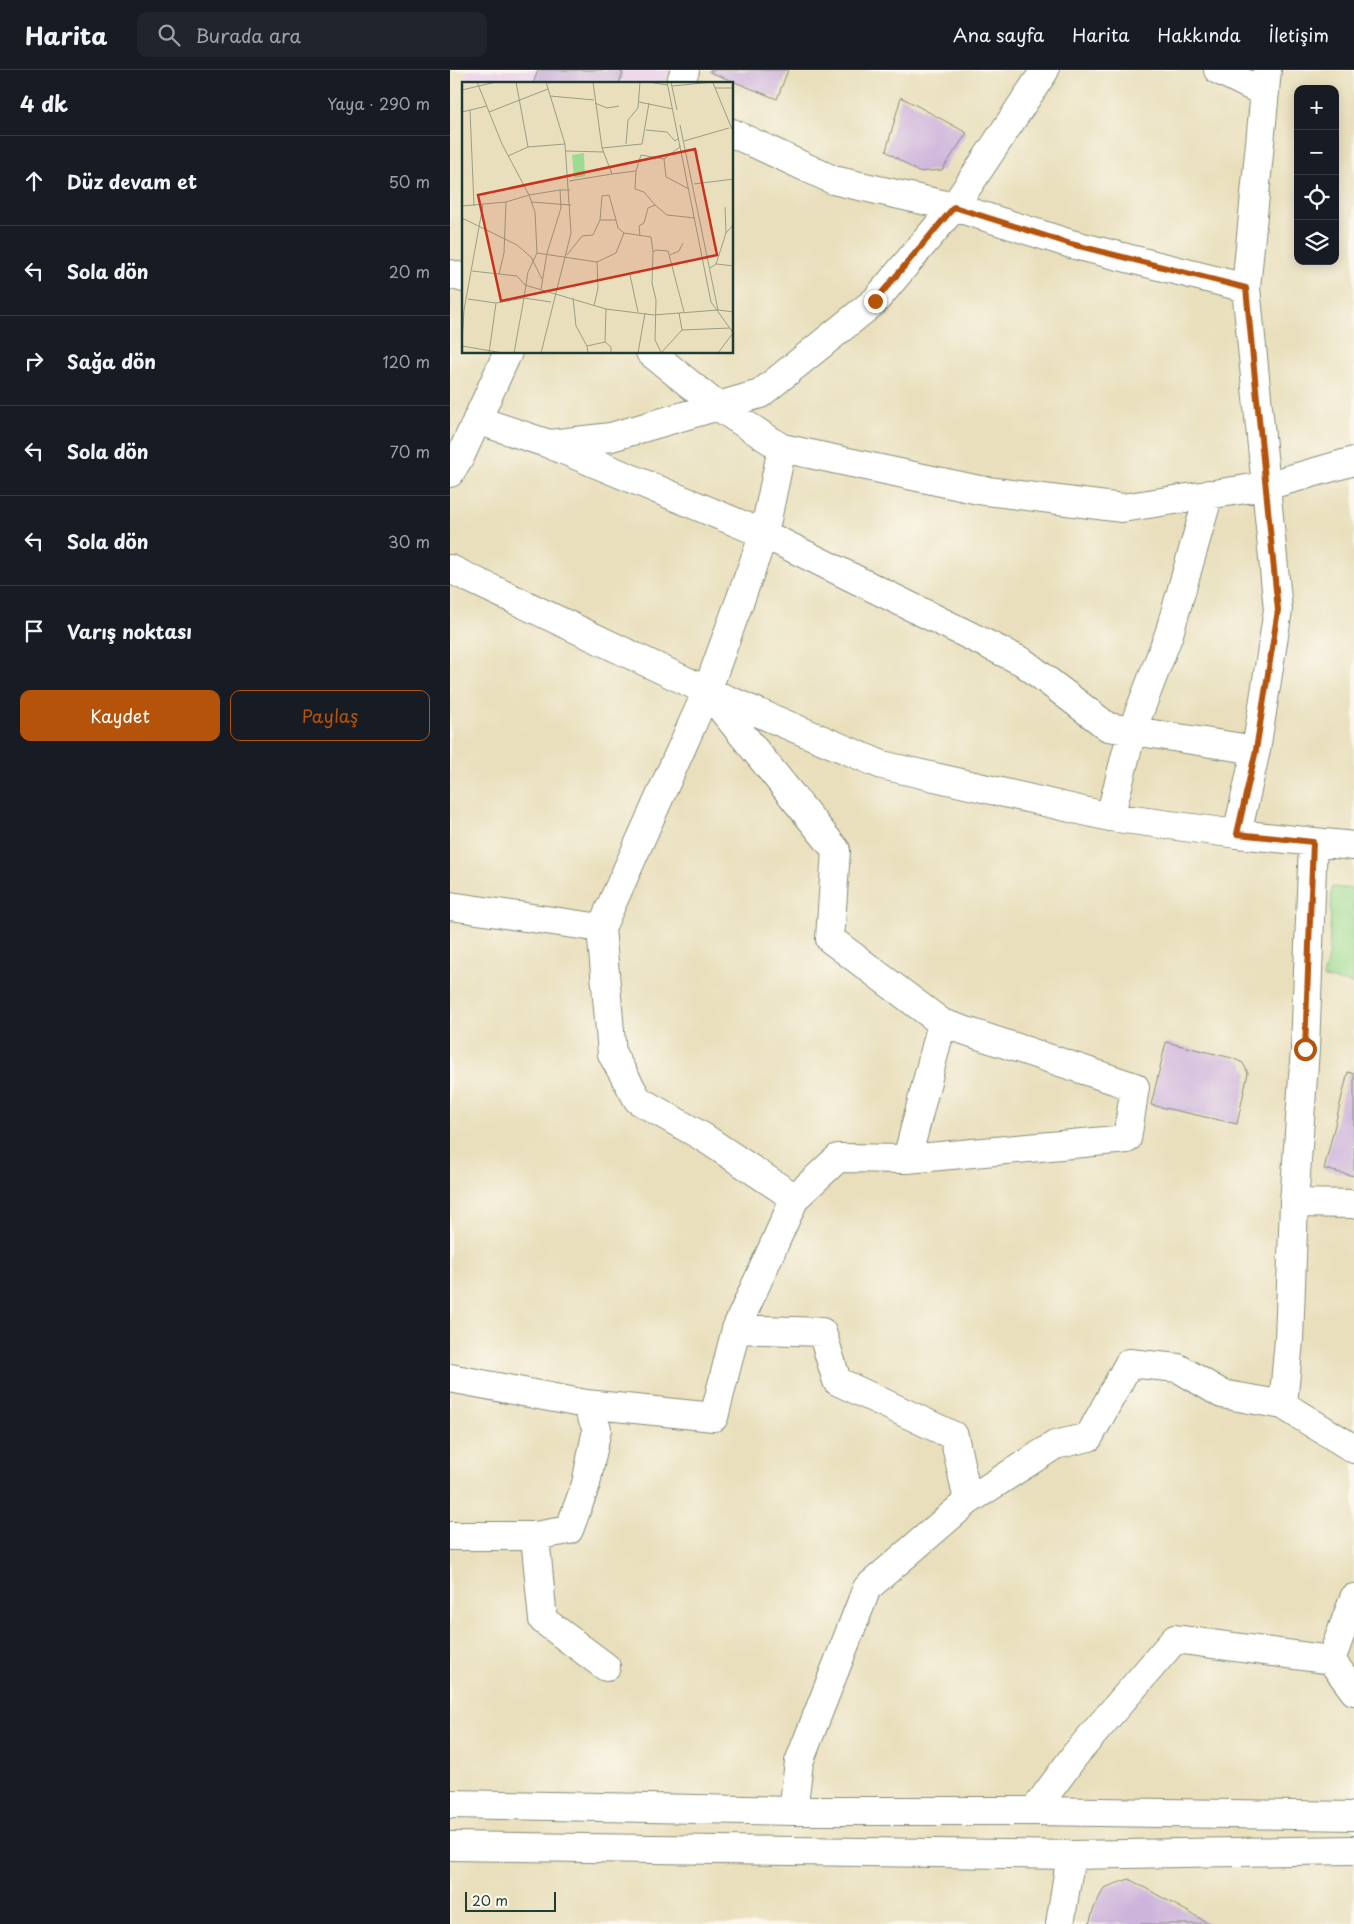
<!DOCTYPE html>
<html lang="tr">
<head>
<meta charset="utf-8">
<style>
  :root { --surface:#171b24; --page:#20242c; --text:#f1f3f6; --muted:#9ea1a6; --line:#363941; --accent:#b45309 }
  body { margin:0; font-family:"Playpen Sans",sans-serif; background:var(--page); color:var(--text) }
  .controls { position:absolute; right:15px; top:15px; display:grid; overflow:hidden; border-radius:10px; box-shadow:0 2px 12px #0003 }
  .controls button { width:45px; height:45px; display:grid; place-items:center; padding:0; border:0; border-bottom:1px solid var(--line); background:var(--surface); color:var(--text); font:25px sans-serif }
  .scale { position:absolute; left:15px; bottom:12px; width:91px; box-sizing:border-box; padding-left:5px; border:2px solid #1f3d34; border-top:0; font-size:14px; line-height:18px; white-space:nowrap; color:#1f3d34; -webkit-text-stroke:4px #fbf7ec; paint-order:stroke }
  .stop { position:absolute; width:15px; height:15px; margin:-11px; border:4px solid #b45309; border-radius:50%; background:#fff }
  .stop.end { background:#b45309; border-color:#fff; box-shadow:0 1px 5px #0008 }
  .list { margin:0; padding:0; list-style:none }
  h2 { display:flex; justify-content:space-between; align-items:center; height:65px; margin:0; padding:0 20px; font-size:21px }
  h2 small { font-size:16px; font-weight:400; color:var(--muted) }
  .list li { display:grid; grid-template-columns:32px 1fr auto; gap:15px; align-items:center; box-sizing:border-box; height:90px; padding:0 20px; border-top:1px solid var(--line) }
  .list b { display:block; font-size:19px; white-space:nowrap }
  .list em { font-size:16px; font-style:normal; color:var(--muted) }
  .actions { display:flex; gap:10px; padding:15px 20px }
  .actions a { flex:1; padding:11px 0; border:1px solid var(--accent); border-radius:10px; text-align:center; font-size:18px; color:var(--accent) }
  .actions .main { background:var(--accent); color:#fff }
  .icon { flex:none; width:28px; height:28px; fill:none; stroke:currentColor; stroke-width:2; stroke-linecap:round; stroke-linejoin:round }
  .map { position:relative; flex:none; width:904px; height:1854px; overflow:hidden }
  header { display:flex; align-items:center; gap:30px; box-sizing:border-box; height:70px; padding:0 25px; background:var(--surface); border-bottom:1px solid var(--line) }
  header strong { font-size:24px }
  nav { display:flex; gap:28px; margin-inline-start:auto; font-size:18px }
  .search { width:350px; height:45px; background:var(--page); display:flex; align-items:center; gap:12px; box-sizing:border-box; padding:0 18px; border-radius:10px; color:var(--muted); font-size:19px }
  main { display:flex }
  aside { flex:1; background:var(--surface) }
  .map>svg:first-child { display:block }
</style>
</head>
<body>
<header>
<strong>Harita</strong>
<div class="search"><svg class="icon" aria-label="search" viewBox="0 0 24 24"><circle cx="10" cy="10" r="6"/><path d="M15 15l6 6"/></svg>Burada ara</div>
<nav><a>Ana sayfa</a><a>Harita</a><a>Hakkında</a><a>İletişim</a></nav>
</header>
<main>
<aside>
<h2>4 dk<small>Yaya · 290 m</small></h2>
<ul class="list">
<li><svg class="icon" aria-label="ahead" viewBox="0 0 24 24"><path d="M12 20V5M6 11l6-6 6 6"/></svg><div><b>Düz devam et</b></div><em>50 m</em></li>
<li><svg class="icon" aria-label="left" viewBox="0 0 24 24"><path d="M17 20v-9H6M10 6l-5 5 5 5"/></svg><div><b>Sola dön</b></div><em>20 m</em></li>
<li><svg class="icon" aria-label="right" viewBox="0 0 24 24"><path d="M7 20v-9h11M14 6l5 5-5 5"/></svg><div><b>Sağa dön</b></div><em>120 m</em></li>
<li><svg class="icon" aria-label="left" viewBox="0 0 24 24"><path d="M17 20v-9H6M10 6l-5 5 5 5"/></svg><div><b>Sola dön</b></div><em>70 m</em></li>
<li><svg class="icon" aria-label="left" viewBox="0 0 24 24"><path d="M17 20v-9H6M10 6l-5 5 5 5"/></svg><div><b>Sola dön</b></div><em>30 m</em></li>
<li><svg class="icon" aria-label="arrive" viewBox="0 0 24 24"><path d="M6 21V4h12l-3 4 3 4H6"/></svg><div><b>Varış noktası</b></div></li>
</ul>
<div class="actions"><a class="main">Kaydet</a><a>Paylaş</a></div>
</aside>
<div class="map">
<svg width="904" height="1854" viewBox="0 0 904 1854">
  <rect width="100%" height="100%" fill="#fbf7ec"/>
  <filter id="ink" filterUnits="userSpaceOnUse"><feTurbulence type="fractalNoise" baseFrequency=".02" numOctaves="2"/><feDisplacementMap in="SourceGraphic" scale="10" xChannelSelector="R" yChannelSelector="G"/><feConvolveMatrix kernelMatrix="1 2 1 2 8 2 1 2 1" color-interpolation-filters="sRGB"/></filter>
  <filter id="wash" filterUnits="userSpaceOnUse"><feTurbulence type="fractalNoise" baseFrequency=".0096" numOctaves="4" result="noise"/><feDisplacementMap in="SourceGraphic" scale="20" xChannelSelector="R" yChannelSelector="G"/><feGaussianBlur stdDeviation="1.12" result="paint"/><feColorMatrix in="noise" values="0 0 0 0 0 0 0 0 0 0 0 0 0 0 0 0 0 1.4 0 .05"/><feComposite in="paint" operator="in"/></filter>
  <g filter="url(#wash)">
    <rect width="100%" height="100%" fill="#e9dfbc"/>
    <path fill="#ebd1eb" d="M16,0H219L214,14H17Z"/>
    <path fill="#9cdb90" stroke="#5e8c62" d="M882,817L904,819V914L873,908L879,883Z"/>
    <g id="blocks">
      <path fill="#cdb4db" d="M88,0H165L173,3L169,14H83Z
        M260,0H338L327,29L260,2Z
        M451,27L517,63L492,100L468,102L436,81Z
        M716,972L782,988L793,993L798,1003L787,1054L701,1035Z
        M898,1002L904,1004V1106L874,1099Z
        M679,1809L760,1854H639L644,1838L654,1818Z"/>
    </g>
  </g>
  <g filter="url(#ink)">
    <use href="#blocks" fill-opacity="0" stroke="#848e78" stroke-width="1"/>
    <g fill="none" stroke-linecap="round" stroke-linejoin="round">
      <g stroke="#848e78" stroke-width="30">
        <path id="street" d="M768,0L815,23
          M230,14L235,0
          M0,204L14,208
          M796,218L817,0
          M200,282L267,336L332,378L529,420L672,438L816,416L796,218L621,174L504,137L383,110L282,63
          M27,350L99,374L314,464L573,592L658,657L806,680L787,764
          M100,374L161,367L310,324L425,231L504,137L595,0
          M0,499L257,621L432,695L660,747L787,764L904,776
          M257,621L386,780L380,869L492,953L457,1089L677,1069L685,1017L492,953
          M806,680L828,540L816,416L904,391
          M660,747L682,661L719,564L759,424
          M863,772L855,979L844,1133L904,1134
          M0,836L151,858L162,984L188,1030L253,1067L345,1128L286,1259L264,1347L136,1334
          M151,858L257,621L314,464L332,378
          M345,1128L388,1088L457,1089
          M844,1133L839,1270L833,1335L904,1379
          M286,1259L372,1262L387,1311L504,1366L518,1431L605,1375L639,1367L679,1293L728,1298L772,1324L833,1335
          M0,1308L136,1334L147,1359L136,1414L119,1460L85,1466H0
          M85,1466L93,1550L156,1597
          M904,1528L881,1590L904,1621
          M343,1741L349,1692L417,1518L518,1431
          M584,1741L625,1685L725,1569L881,1590
          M610,1854L621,1785"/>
      </g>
      <g stroke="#848e78" stroke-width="30">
        <path id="secondary" d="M0,403L11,385L58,282
          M0,1734L343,1741H584L904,1746
          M0,1776L621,1785L904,1780"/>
      </g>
      <use href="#street" stroke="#fff" stroke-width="28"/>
      <use href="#secondary" stroke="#fff" stroke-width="28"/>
    </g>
  </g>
  <g fill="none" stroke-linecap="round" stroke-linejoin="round" filter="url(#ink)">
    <path stroke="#b45309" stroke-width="6" d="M425,231L504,137L621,174L796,218L828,540L806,680L787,764L863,772L855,979"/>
  </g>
  <g transform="translate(12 12)">
    <rect width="271" height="271" fill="#e9dfbc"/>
    <path d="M122,71L123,94L112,96L110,73Z" fill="#9cdb90"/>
    <path fill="none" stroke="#989e86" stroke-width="1" d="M15,0L40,62L67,113L98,108M54,0L66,65M187,0L205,3M205,0L249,220L272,252M209,0L215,28M251,1L272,52M210,4L251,0M253,6H272M0,8L34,0M88,14L132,18M177,20L211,27M133,21L145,26L157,24M8,28L12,124M0,30L25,24M27,30L86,7M218,43L256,228M184,48L205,50L213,59L217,56M222,59L267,46M164,62L166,38L176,26L178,0M140,66L180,62L187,21M104,69L142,70M46,74L66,65L103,62M202,77L204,95L227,107M148,85L168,80M174,89L173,107L182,110L193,123L186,126L182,141L177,144L178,154M150,92L174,89L179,73L202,77L219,64M107,99L150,92L140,66L131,0M232,102L272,97M69,120L109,123M193,123L205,133L233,136M0,124L44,120M263,125L264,151M0,136L55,163L69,175L80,197M154,138L156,146L162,151M75,171L135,180M105,173L120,154L131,153L138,138H154L147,113L140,114L138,138M208,173L217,169L221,161M254,182L272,184M248,186L254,182L264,151L272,142M10,189L55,194L63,203L144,227L192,233L256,228M168,193L176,230M79,207L85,171L99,126L98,108H108M111,216L114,244L125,264M6,217L34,221L62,216L66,190L75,171L73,130L67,113L44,120L42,171L37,192M132,224L136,206L135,180L154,171L162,151L189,155L191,170M144,227L143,260L149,265V271M256,228L272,230M217,231L220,248M0,260L2,228L21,123M0,264L41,271M199,270L193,258L194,218L190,201L191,170L194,168L206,169L222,230M27,271L34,221M52,271L62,216L89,220M79,271L109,151L103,62L84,0M126,271L125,264L143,260M176,271L183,231M199,271L220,248L268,246M256,271L271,251"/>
    <path fill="#c8321e" fill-opacity="0.15" stroke="#c8321e" stroke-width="2.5" d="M233,67L255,173L39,219L16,113Z"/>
    <rect width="271" height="271" fill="none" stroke="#1f3d34" stroke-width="2.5"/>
  </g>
</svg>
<div class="controls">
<button>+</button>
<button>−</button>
<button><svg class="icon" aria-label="locate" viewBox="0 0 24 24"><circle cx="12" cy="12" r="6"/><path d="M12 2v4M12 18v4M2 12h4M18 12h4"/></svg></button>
<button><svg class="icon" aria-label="layers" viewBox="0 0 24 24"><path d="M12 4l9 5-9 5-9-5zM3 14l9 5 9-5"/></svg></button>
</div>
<div class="scale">20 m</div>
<div class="stop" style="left:855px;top:979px"></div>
<div class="stop end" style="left:425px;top:231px"></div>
</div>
</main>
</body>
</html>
